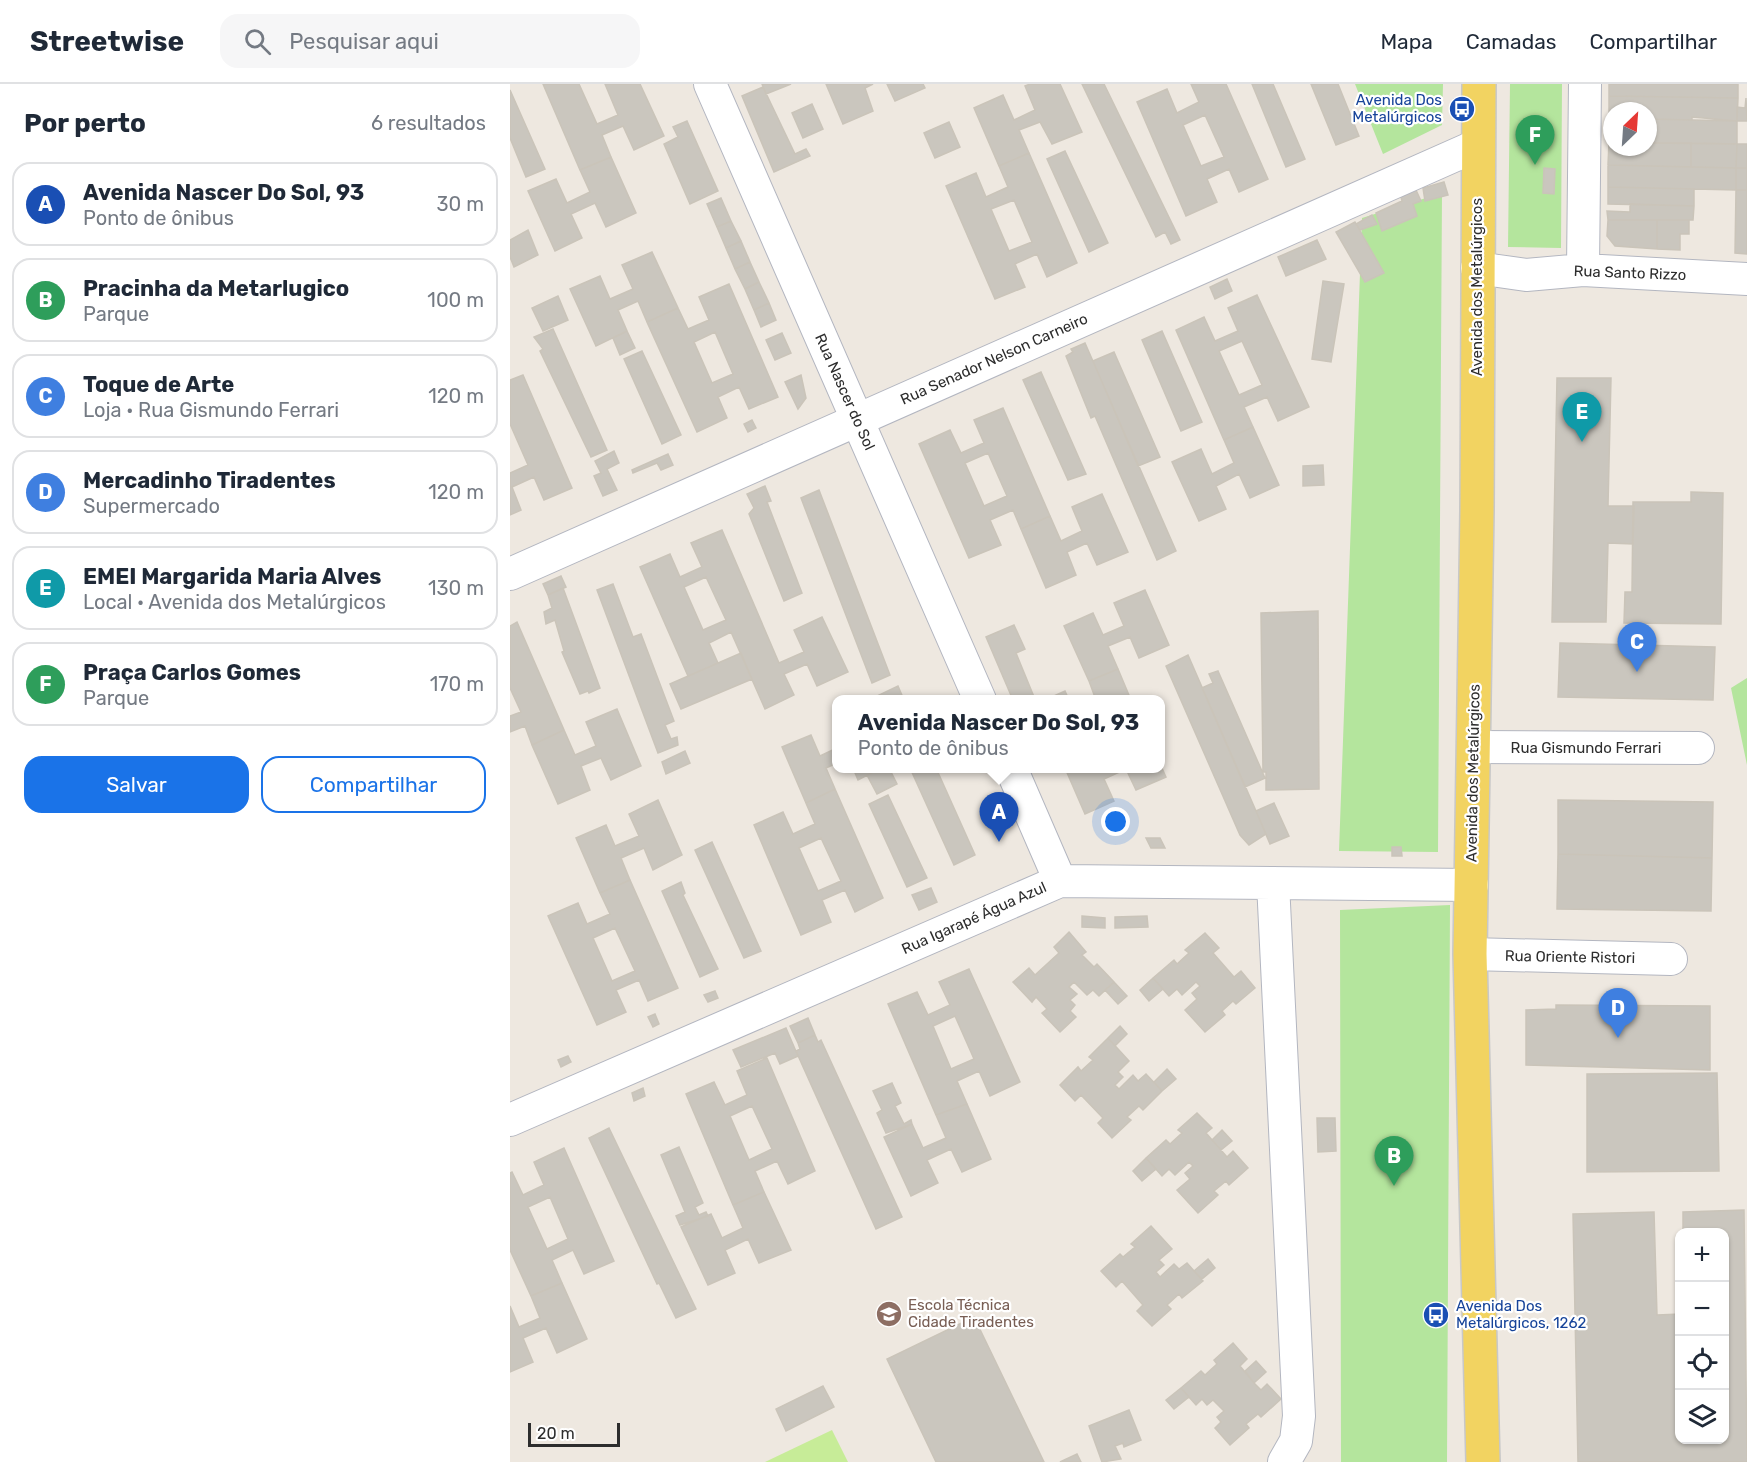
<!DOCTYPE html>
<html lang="pt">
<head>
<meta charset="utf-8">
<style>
  :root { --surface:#fff; --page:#f6f6f7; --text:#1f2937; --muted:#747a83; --line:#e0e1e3; --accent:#1a73e8 }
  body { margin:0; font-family:Rubik,sans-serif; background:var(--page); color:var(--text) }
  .controls { position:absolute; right:18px; bottom:18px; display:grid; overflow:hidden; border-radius:12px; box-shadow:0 2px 4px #0004 }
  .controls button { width:54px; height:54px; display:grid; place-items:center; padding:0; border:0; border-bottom:2px solid var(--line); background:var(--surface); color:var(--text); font:30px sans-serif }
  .compass { position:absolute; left:1093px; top:18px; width:54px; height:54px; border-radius:50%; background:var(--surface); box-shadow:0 2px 4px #0004; rotate:25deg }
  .scale { position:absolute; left:18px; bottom:15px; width:92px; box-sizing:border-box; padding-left:6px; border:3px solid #2d2d2d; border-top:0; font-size:16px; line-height:21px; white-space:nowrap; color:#2d2d2d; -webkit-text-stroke:4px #fff; paint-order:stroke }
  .you { position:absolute; left:606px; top:738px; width:21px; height:21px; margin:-15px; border:4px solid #fff; border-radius:50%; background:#1a73e8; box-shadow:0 0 0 9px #1a73e833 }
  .badge { display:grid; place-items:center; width:39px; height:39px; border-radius:50%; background:var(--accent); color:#fff; font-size:20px; font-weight:700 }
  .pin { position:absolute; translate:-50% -50px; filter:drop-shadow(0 2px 3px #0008) }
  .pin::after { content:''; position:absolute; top:32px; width:21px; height:18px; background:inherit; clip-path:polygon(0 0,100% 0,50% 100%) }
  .popup { position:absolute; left:322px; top:611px; width:333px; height:78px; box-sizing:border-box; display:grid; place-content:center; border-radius:12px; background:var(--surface); filter:drop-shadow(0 2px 4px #0005); font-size:20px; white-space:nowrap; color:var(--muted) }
  .popup b { font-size:22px; color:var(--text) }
  .popup::after { content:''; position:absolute; left:50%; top:100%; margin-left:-12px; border:12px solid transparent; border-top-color:var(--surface) }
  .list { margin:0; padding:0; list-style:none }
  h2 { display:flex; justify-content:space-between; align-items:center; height:78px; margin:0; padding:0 24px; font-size:26px }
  h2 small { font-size:20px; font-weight:400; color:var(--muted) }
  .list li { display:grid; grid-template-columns:39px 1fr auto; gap:18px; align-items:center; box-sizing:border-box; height:84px; margin:0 12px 12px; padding:0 12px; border:2px solid var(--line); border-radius:18px }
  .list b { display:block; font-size:22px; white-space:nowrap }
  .list p { margin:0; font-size:20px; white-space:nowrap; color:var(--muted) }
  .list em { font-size:20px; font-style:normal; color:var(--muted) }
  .actions { display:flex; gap:12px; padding:18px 24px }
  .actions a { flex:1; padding:14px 0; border:2px solid var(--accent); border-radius:18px; text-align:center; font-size:21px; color:var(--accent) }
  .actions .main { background:var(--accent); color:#fff }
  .icon { flex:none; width:33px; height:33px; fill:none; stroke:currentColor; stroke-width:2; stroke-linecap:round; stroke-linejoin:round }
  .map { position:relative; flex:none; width:1237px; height:1378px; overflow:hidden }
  header { display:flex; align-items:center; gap:36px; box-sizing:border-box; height:84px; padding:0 30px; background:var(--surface); border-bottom:2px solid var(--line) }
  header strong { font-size:28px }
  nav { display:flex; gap:33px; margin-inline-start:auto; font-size:21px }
  .search { width:420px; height:54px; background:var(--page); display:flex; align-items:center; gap:15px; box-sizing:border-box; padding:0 21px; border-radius:18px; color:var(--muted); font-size:22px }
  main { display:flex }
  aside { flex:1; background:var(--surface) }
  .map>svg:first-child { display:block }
</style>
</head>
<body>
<header>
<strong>Streetwise</strong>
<div class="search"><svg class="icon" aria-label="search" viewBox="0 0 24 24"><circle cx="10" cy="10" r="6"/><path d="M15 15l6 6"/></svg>Pesquisar aqui</div>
<nav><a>Mapa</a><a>Camadas</a><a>Compartilhar</a></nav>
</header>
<main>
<aside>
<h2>Por perto<small>6 resultados</small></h2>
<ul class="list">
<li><span class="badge" style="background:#1a4fb4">A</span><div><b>Avenida Nascer Do Sol, 93</b><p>Ponto de ônibus</p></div><em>30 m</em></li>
<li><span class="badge" style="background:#2e9e5b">B</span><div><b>Pracinha da Metarlugico</b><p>Parque</p></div><em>100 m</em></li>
<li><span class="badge" style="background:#3f7fe0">C</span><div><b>Toque de Arte</b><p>Loja · Rua Gismundo Ferrari</p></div><em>120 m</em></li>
<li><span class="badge" style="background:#3f7fe0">D</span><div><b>Mercadinho Tiradentes</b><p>Supermercado</p></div><em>120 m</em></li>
<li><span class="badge" style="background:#0f9aa8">E</span><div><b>EMEI Margarida Maria Alves</b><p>Local · Avenida dos Metalúrgicos</p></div><em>130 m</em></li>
<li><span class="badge" style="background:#2e9e5b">F</span><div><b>Praça Carlos Gomes</b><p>Parque</p></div><em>170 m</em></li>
</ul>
<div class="actions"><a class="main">Salvar</a><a>Compartilhar</a></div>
</aside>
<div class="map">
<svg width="1237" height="1378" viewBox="0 0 1237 1378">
  <rect width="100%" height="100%" fill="#eee8e0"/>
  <path fill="#b4e59d" d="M845,0H933L932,41L873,70Z
    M1000,0H1052L1051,164L998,163Z
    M932,109L928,768L829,767L852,134Z
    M1237,594V681L1221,604Z
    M940,821L937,1378H831L830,826Z"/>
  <path fill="#c7ec98" d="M322,1346L338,1378H255Z"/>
  <path fill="#cac6be" stroke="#cac4b9" stroke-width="1.5" fill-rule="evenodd" d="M33,0H69L87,40L108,31L95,0H130L154,52L124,66L113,42L92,51L101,73L70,86Z
    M252,0H281L256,10Z
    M316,0H363L355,4L363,27L333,40Z
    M377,0H413L415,4L385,17Z
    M520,0H550L572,48L542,60L530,38L509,46L519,69L489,82L464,24L493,11L504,36L525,26L515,2Z
    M572,0H594L670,156L661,160L655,148L646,153Z
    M681,0H716L758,95L729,108L719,85L697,95L707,118L676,132L627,18L657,5L667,29L689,18ZM695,31L714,73L691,82L673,41Z
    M742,0H763L795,75L776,83Z
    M801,0H828L849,52L826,61Z
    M1099,0H1228V14L1099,12Z
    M253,3L285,70L296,65L300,72L264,88L232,12Z
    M0,6L35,85L16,93L0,54Z
    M1099,12L1228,14L1227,37L1182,33V36L1138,35V27H1102V35H1099Z
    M1236,14L1237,37H1227V23L1235,24Z
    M302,20L313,45L293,54L282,29Z
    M1138,35L1227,37V60L1138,59Z
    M177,37L208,107L180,120L154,60L168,53L163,43Z
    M439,38L450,63L425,74L414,49Z
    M1099,58H1102V63H1138V59H1181V83L1098,81Z
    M1181,59L1227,60L1226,84L1181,83Z
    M1227,60H1237V84H1226Z
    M555,67L598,159L579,168L537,75Z
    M519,69L567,179L537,193L527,170L505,180L515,203L485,215L436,102L466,89L476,113L498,103L489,82ZM504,116L522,158L499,167L481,125Z
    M101,73L126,129L96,143L85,119L61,130L72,154L45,167L18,107L46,95L57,119L80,108L70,86Z
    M1098,81L1226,84V106L1098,103Z
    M1034,84L1045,85L1044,110L1033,109Z
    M1226,84H1237V106H1226Z
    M934,98L938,111L915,117L913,104Z
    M1098,103L1184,105V122L1098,120Z
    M906,106L911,117L903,120L907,132L872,147L866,129L892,117L891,113Z
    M1226,106H1237V170L1225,169Z
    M211,114L221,137L207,143L197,120Z
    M1120,120L1184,122L1183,136H1098L1097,127L1120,128Z
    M862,131L867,140L850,146L846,140Z
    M1098,136H1147V165L1105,162L1097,152Z
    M1147,136H1179V150H1170V166L1147,165Z
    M221,137L231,157L216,164L207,143Z
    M845,138L874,189L855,198L826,148Z
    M18,146L28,171L4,183L0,173V156Z
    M807,156L816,175L776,192L768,173Z
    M231,157L240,178L225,185L216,164Z
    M142,168L168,224L137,238L128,217L108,226L117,247L86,262L60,205L90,192L100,215L123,205L112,181Z
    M240,178L249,198L235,205L225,185Z
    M717,195L722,207L705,215L700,203Z
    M813,197L834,200L821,278L802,275Z
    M249,198L259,219L244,226L235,205Z
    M219,200L268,313L239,325L229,303L208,313L217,334L187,348L137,238L168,224L178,245L199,236L189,213ZM205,248L223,290L202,299L184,258Z
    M747,211L799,323L768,337L757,313L734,323L743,343L714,356L666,246L694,233L705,257L728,247L718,224ZM732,257L752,301L729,311L709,267Z
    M48,212L58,236L33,247L22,224Z
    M259,219L266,236L251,243L244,226Z
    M43,245L97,366L81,373L30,267L33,265L24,253Z
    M117,247L125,264L110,271L103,254Z
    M652,247L692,338L671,347L632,256Z
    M272,249L281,269L265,276L256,256Z
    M575,259L666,467L647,476L585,332L581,334L556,272L563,268L561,265Z
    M132,267L171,351L152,360L114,275Z
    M604,268L650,373L628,382L583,277Z
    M531,288L576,390L558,396L513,296Z
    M13,291L62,404L34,416L24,393L2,403L11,426L0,431V389L18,381L0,340V296Z
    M291,291L296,314L288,325L275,298Z
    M1047,294H1101L1098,422H1124L1123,460L1098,459L1096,538H1042Z
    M493,324L540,432L511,445L503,426L480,436L491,461L459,474L409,360L440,346L451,369L474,359L464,336ZM478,369L497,412L474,422L455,379Z
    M242,336L246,344L238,348L234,340Z
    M743,343L769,401L740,414L729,390L706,402L716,425L689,437L662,378L691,365L702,390L724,379L714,356Z
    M104,367L109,379L97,385L107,406L93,412L84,392L91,389L85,377Z
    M158,370L163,381L151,386L147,379L123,389L122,386Z
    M813,381L814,401L793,402V382Z
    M255,402L261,417L257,418L292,509L274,517L239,430L244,424L237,410Z
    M309,406L380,591L362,599L291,414Z
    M1181,408L1213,409L1211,540L1114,539L1115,508H1122L1123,418H1181Z
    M592,410L618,468L587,481L577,459L557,468L566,491L536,504L511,445L540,432L551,457L572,447L562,423Z
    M212,446L269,579L294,568L284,546L312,533L338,588L307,602L297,580L274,590L284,611L255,625L221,548L199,559L208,579L178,592L130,483L160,470L170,493L192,483L181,459ZM196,493L216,536L193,546L174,503Z
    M51,492L56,503L38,511L33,500Z
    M103,500L123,553L131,550L164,637L155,641L161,655L167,653L168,661L148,669L87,506Z
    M53,504L90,604L79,609L78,607L70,610L52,568L54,567L45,536L36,540L34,528L42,524L38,511Z
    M635,506L659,561L629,574L620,553L598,562L608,585L579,597L554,542L583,529L593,551L614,542L604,519Z
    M808,527L809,705L756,706V688H753L751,529Z
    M7,538L54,646L22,661L15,642L0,648V632L11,628L0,604V542Z
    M504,541L515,565L506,569L524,613L518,616H503L476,553Z
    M1050,559L1205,563L1203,616L1048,613Z
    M231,569L242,595L171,625L160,600Z
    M678,571L756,750L739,761L730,751L656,582Z
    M608,585L621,616H586L579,597Z
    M708,587L755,694L735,703L692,604L703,599L699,590Z
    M388,602L394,616H369L367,612Z
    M555,607L559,616H535Z
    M107,625L131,682L101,696L91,674L71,682L80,706L48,720L22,661L54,646L65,671L86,662L76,638Z
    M301,651L310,672L327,664V679L316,684L325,705L296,719L272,663Z
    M175,667L180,679L156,690L152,678Z
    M651,682L656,693L626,706L616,685L594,695L604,717L575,730L555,684H651Z
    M343,684H371L348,696Z
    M371,684H379L387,700L367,710L357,691Z
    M400,684H426L465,771L444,781Z
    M325,705L373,814L345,828L335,806L312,816L321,838L291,851L244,741L273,728L283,750L305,740L296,719ZM311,754L331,797L308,807L289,764Z
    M378,711L417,794L397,803L359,720Z
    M148,716L172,771L143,786L134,764L111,774L120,796L90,809L66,754L96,741L105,762L129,752L119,730Z
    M1048,716L1203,718L1202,774L1048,770Z
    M764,719L779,752L760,760L746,727Z
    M636,754H650L655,764H641Z
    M202,758L251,867L234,874L185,766Z
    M882,763H891L892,772H882Z
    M1048,770L1202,774L1201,827L1047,825Z
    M120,796L168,904L138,917L129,896L106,906L116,928L87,941L38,832L68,819L77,840L100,830L90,809ZM105,844L125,887L102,897L83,854Z
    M171,798L175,809L173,811L208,885L190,893L152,807Z
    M421,804L427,818L409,826L402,811Z
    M572,832L595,834V844L572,843Z
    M637,832L638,843L605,844V833Z
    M559,848L576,868L572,871L584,883L587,880L604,898L589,912L583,906L577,911L564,898L559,903L567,910L560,916L565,921L560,927L566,933L550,948L532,929L537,925L526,913L522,918L503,898L519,884L525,891L549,869L544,863Z
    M695,849L709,864L703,869L724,893L731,887L745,904L726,920L723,917L712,927L715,931L695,948L675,926L687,915L682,909L690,902L686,898L672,911L667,905L659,912L643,894L664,876L667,880L679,869L675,866Z
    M459,885L510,998L480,1012L469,987L447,997L457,1020L426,1031L378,920L407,908L418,931L440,921L429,898ZM445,932L464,975L441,985L423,942Z
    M643,894L653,905L639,917L630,906Z
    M604,898L617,912L608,920L595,906Z
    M205,907L208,914L198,918L194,911Z
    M1046,921L1200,922V986L1016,981V926L1046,925Z
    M145,930L149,940L143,943L138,933Z
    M298,934L305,951L288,959L280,942Z
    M610,942L617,950L605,962L598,954Z
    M276,944L288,972L270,980L265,969L231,983L223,966Z
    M305,951L308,958L311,956L392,1133L366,1145L286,967L290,965L288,959Z
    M598,954L619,977L608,988L613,993L605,1001L609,1005L623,991L628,997L636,990L652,1007L633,1026L629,1022L617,1033L621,1036L602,1054L588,1039L593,1034L571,1011L565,1017L550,1001L568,983L571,987L583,976L579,973Z
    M58,972L61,978L51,983L48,976Z
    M257,974L305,1087L278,1100L267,1077L245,1087L254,1108L223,1121L176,1010L204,998L215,1021L237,1011L227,987ZM242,1022L262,1065L239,1076L220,1032Z
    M657,985L666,995L652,1007L644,998Z
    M1207,989L1209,1087L1077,1088V990Z
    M382,999L391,1019L385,1022L394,1040L401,1036L402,1040L376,1049L367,1029L372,1026L363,1007Z
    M133,1004L135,1012L124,1017L122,1009Z
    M457,1020L481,1075L452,1088L441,1065L417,1076L428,1099L401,1112L374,1053L402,1040L413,1064L436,1054L426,1031Z
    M687,1029L702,1044L696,1049L717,1073L723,1067L738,1084L719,1101L716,1097L704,1107L708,1111L688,1129L667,1106L680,1095L675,1089L683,1082L679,1078L665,1091L659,1085L652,1092L636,1074L656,1056L660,1060L672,1049L668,1046Z
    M807,1034H825L826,1067L808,1068Z
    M99,1044L186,1225L166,1234L149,1199L147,1200L79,1054Z
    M712,1046L722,1057L711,1066L702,1056Z
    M169,1063L193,1119L185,1123L189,1131L196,1128L198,1132L170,1141L166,1132L175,1128L151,1071Z
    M54,1064L104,1177L74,1190L63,1166L42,1176L52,1199L21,1212L0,1166V1089L2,1088L13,1111L34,1101L24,1078ZM40,1113L58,1155L37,1165L18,1123Z
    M636,1074L646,1085L632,1097L623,1087Z
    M254,1108L281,1166L249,1179L238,1155L215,1166L225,1189L198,1201L171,1143L201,1130L212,1154L233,1144L223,1121Z
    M1234,1126L1237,1378H1068L1063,1130L1144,1128L1147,1231L1170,1230V1356H1214V1148H1173V1128Z
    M641,1142L662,1165L649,1176L654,1181L646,1188L650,1193L664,1180L669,1185L677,1179L693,1197L672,1214L669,1210L657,1221L661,1225L642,1242L627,1227L633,1221L612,1197L606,1203L591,1187L610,1170L613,1173L625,1163L621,1160Z
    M698,1175L705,1184L692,1195L684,1187Z
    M52,1199L77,1255L47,1269L36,1244L13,1254L23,1278L0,1288V1222L9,1243L30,1234L21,1212Z
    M464,1233L534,1378H426L377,1275Z
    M723,1259L737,1275L730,1282L744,1299L751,1306L757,1300L771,1315L751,1333L748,1330L736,1340L739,1344L720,1361L705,1344L711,1338L707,1333L714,1327L703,1316L697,1321L692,1315L686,1321L671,1304L691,1287L695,1291L707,1280L704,1276Z
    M746,1277L756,1288L744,1299L735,1287Z
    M313,1302L324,1323L276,1347L266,1325Z
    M671,1304L679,1313L664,1325L656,1316Z
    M619,1326L631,1356L614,1363L613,1359L605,1362L611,1375L592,1378L579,1342Z
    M567,1370L571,1378H550Z"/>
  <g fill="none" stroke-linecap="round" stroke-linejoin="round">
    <g stroke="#b3b6c0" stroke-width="34">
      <path id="minor" d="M200,0L470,616
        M967,184L1016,191L1073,186L1237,195
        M1073,186L1075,0
        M0,490L968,61
        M964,663L1188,664
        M501,684L550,797
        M763,799L789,1332L786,1357L774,1378
        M960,870L1161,875
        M0,1036L550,797L962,801"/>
    </g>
    <g stroke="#c8c8c8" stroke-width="36">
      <path id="major" d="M969,0L967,427L960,870L973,1378"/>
    </g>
    <use href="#minor" stroke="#fff" stroke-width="32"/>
    <use href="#major" stroke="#f2d361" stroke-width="33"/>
  </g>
  <defs>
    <g id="bus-disc" transform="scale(1.35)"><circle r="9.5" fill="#1a4fb4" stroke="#fff"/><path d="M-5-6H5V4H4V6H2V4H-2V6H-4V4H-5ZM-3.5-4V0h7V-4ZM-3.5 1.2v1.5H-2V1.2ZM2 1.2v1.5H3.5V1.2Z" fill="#fff"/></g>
    <g id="university-disc" transform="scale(1.35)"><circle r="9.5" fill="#8d6e63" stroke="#fff"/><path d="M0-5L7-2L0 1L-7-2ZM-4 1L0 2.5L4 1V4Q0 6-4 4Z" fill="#fff"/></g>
  </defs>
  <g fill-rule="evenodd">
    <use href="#bus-disc" x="952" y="25"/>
    <use href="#university-disc" x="379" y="1230"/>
    <use href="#bus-disc" x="926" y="1231"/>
  </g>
  <g text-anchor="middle" stroke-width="4.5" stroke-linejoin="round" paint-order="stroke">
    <g font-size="15" fill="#164399" stroke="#fff" text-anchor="end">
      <text x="932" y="21">Avenida Dos<tspan x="932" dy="17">Metalúrgicos</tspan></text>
      <text x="946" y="1227" text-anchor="start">Avenida Dos<tspan x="946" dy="17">Metalúrgicos, 1262</tspan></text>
    </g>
    <g font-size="15" fill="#2d2d2d" stroke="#fff">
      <text transform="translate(1120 189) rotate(2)" y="5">Rua Santo Rizzo</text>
      <text transform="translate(967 203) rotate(-90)" y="5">Avenida dos Metalúrgicos</text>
      <text transform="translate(484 275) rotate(-24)" y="5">Rua Senador Nelson Carneiro</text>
      <text transform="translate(335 308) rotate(66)" y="5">Rua Nascer do Sol</text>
      <text x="1076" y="669">Rua Gismundo Ferrari</text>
      <text transform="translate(963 689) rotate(-89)" y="5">Avenida dos Metalúrgicos</text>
      <text transform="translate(464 834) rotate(-24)" y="5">Rua Igarapé Água Azul</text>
      <text transform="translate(1060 873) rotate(1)" y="5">Rua Oriente Ristori</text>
    </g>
    <g font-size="15" fill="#785e54" stroke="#fff" text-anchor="start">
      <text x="398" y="1226">Escola Técnica<tspan x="398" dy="17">Cidade Tiradentes</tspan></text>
    </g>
  </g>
</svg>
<div class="controls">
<button>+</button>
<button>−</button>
<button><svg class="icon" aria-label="locate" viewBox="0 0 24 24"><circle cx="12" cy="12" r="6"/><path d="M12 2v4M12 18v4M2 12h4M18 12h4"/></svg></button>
<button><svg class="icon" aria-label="layers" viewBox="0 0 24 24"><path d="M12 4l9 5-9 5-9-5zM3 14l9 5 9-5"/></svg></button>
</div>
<svg class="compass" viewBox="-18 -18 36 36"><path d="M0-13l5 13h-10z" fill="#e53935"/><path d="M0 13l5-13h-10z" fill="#747a83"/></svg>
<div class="scale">20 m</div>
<div class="you"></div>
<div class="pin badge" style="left:489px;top:758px;background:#1a4fb4">A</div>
<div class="popup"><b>Avenida Nascer Do Sol, 93</b>Ponto de ônibus</div>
<div class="pin badge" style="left:884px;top:1102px;background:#2e9e5b">B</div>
<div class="pin badge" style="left:1127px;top:588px;background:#3f7fe0">C</div>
<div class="pin badge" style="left:1108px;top:954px;background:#3f7fe0">D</div>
<div class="pin badge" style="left:1072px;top:358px;background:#0f9aa8">E</div>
<div class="pin badge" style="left:1025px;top:81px;background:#2e9e5b">F</div>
</div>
</main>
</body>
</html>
